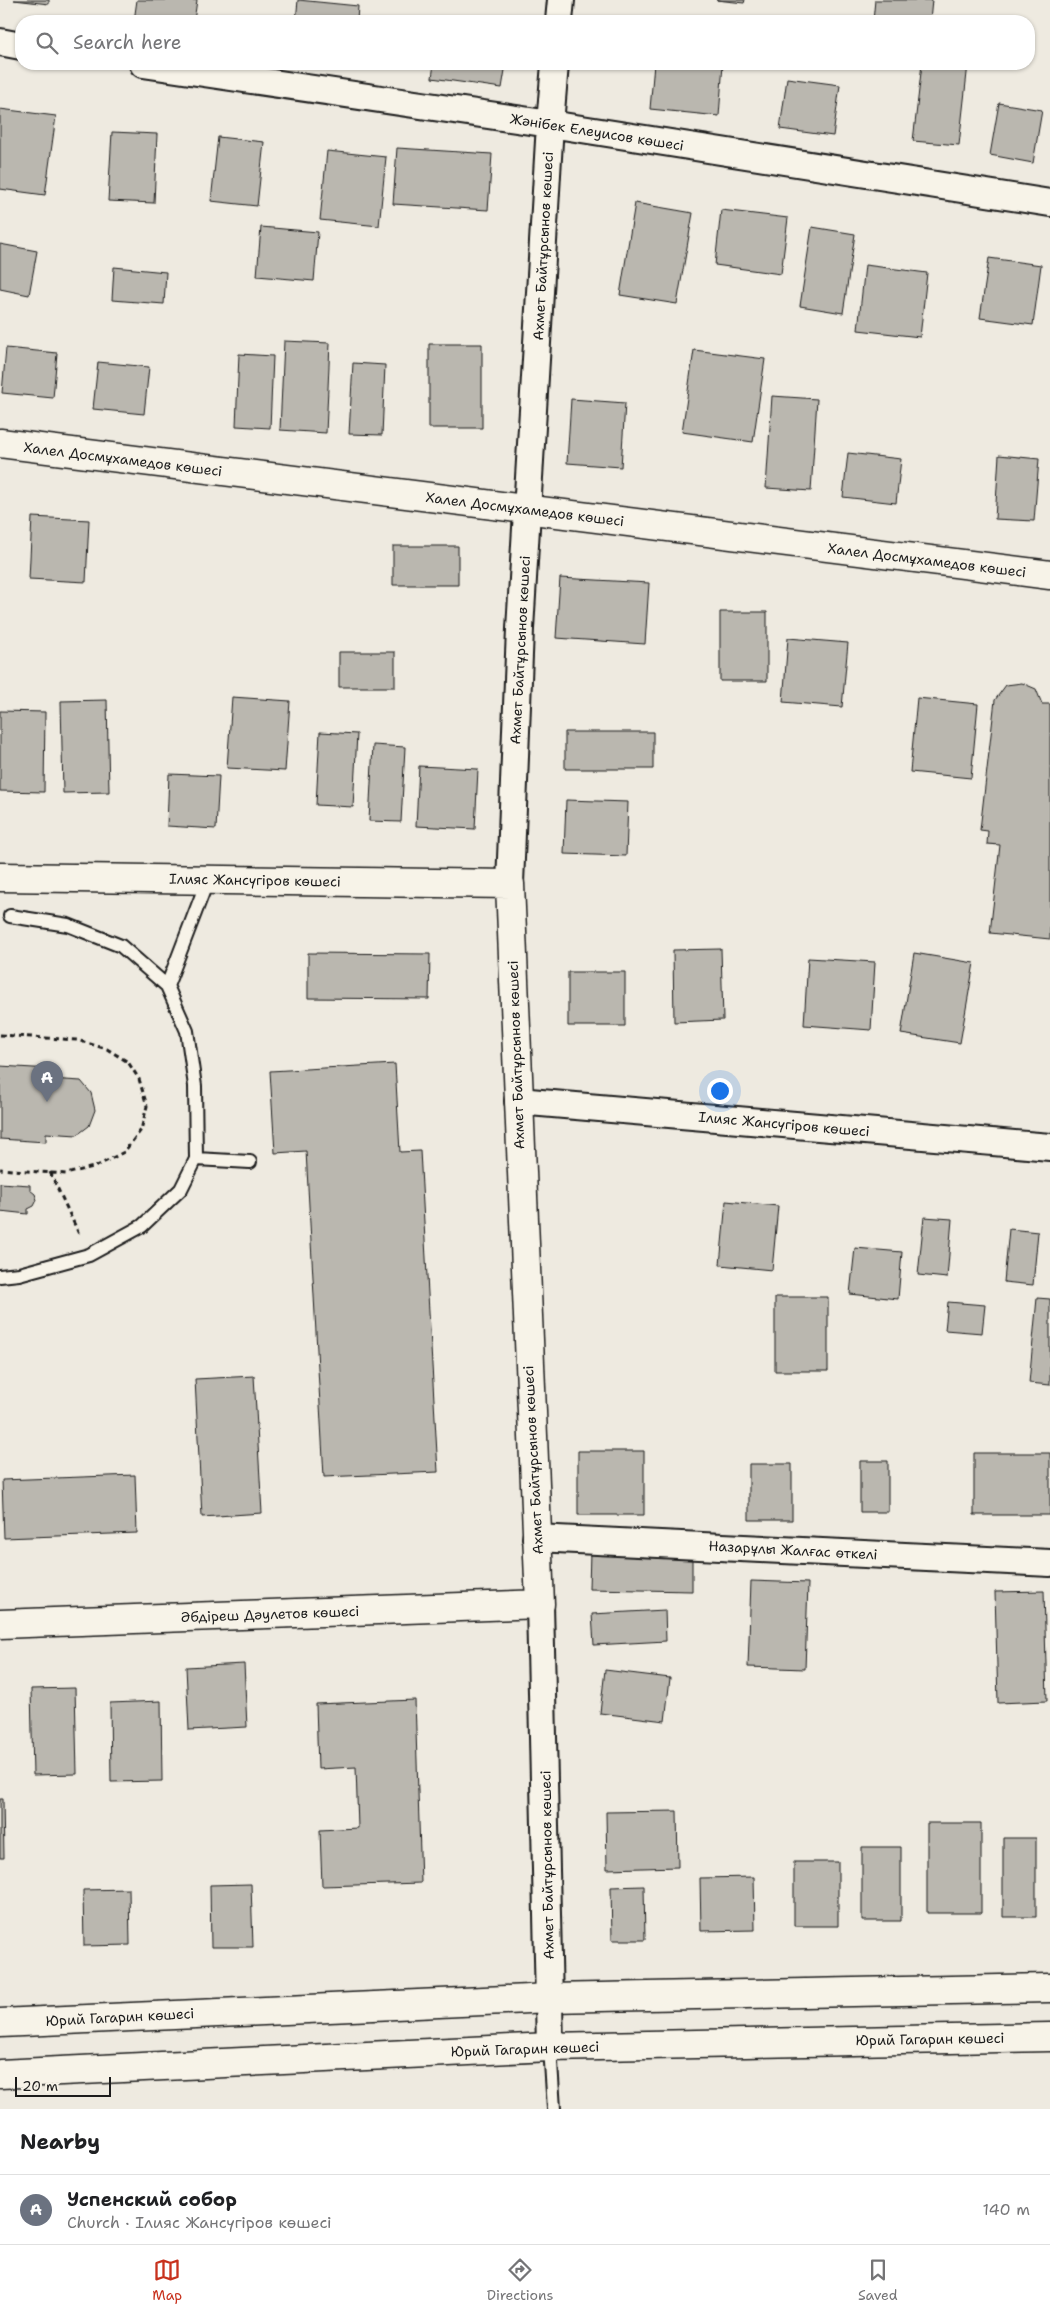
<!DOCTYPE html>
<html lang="en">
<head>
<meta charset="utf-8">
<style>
  :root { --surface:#fff; --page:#f2f2f2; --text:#202124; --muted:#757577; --line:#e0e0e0; --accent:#c8321e }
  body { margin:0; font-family:"Shantell Sans",sans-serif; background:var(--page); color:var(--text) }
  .scale { position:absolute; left:15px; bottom:12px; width:96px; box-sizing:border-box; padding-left:5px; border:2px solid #1c1c1c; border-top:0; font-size:14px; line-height:18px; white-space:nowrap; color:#1c1c1c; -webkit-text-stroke:4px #f7f3e8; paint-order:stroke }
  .you { position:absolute; left:719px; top:1090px; width:18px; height:18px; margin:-12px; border:4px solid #fff; border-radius:50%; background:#1a73e8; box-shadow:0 0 0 8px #1a73e833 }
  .badge { display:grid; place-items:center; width:32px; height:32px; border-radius:50%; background:var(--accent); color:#fff; font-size:16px; font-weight:700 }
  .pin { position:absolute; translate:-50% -41px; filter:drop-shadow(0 1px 2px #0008) }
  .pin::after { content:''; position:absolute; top:26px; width:18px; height:15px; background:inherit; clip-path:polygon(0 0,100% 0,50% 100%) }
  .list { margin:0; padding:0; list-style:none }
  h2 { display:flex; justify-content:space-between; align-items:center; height:65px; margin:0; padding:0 20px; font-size:21px }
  h2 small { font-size:16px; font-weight:400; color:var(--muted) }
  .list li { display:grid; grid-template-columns:32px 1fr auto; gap:15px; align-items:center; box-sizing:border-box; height:70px; padding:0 20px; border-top:1px solid var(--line) }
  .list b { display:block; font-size:19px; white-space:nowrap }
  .list p { margin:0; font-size:16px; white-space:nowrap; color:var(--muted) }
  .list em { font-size:16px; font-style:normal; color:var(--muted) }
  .icon { flex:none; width:28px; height:28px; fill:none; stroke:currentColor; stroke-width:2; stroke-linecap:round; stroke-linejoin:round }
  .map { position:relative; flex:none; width:1050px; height:2109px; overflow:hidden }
  .search { position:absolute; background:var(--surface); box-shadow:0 1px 4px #0004; left:15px; right:15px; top:15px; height:55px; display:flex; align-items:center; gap:12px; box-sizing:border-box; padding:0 18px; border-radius:20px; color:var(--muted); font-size:19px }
  .sheet { height:135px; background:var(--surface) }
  nav { display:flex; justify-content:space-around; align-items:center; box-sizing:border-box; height:70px; border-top:1px solid var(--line); background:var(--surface); font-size:14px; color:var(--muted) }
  nav a { display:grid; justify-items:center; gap:2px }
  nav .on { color:var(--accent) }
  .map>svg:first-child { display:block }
</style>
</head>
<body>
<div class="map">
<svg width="1050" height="2109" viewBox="0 0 1050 2109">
  <rect width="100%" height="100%" fill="#eeeae0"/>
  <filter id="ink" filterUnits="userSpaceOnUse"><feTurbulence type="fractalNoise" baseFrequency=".02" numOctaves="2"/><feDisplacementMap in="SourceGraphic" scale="10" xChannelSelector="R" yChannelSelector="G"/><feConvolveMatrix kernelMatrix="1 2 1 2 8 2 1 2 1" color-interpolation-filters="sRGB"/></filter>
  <g filter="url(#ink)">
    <path fill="#bab7af" stroke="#1c1c1c" d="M14,0H49V4Z
      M137,0H197L194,21H134Z
      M298,0L358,6L357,21H296Z
      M716,0H745L744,3Z
      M875,0H932L930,21H873Z
      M434,64H506L502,88L432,78Z
      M654,64H723L719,116L650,109Z
      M922,64H968L959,145L913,141Z
      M787,78L840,85L833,136L780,129Z
      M999,103L1042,110L1033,163L990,155Z
      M0,109L56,116L45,195L0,189Z
      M112,132L157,134L154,203L108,201Z
      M218,137L264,142L257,206L211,201Z
      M397,148L492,154L488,210L393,204Z
      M327,151L386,157L379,226L320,220Z
      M635,203L693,213L677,304L620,295Z
      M721,210L788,218L781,274L715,265Z
      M261,227L318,232L314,281L257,276Z
      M812,227L855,234L843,313L800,306Z
      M0,244L37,251L29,295L0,289Z
      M989,258L1041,265L1033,325L980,318Z
      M865,265L927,273L920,337L858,330Z
      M114,267L166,272L164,304L112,300Z
      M284,341L330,343L326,433L280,430Z
      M429,344H482V428H429Z
      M6,348L57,353L53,398L2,393Z
      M694,350L765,359L753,442L682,432Z
      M239,354L273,356L270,428L236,426Z
      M98,362L149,367L144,414L93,409Z
      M353,363L385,365L382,435L349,434Z
      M772,396L817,399L811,491L766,488Z
      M571,399L625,403L621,467L567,463Z
      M848,453L901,459L896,503L843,497Z
      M999,455L1039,459L1034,521L995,519Z
      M32,517L89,520L86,582L29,579Z
      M393,546H458V585H393Z
      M560,578L649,583L645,644L556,638Z
      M720,612H767V681H720Z
      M788,638L848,643L842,707L783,702Z
      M339,652H395V687H339Z
      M1022,683L1036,689L1042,704H1050V939L990,933L1000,845L987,844L988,831L980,830L995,700L1006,685Z
      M232,697L290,701L285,771L227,768Z
      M917,698L978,704L971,778L910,772Z
      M107,700L109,792L63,793L61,701Z
      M0,711L45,712L44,792L0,791Z
      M320,732L357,734L353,807L316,805Z
      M565,732H653V769H565Z
      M373,745L405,747L401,822L369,821Z
      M419,766L478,769L475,829L416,826Z
      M169,774L219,776L216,829L167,826Z
      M566,800L628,802L626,856L564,854Z
      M721,949L723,1020L674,1022L673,950Z
      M308,953L430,954L429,999L308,998Z
      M914,953L974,963L960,1043L901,1034Z
      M808,958L875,962L871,1030L804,1025Z
      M568,972H625V1026H568Z
      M395,1064L400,1152L420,1151L438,1472L324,1477L306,1151L275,1153L270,1071Z
      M0,1066L50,1069V1079L81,1081L91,1093L95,1110L89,1126L77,1135L46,1133V1142L0,1139Z
      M0,1183L30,1185V1190L35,1194L37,1200L34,1206L28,1209V1214L0,1211Z
      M726,1201L778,1206L772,1270L720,1265Z
      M924,1217L952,1219L947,1278L918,1275Z
      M1009,1229L1038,1232L1033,1285L1004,1282Z
      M855,1248L902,1252L898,1299L850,1294Z
      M775,1297H828V1371H775Z
      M1037,1298L1050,1299V1385L1029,1383Z
      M948,1302L985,1305L982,1333L945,1330Z
      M254,1376L262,1513L202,1517L195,1379Z
      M578,1451H644V1515H578Z
      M974,1453H1050V1515H974Z
      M860,1461H888V1512H860Z
      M749,1464H792V1520H749Z
      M135,1475L137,1533L4,1538L2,1480Z
      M590,1551L692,1554V1591L589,1589Z
      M751,1581L808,1583L805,1669L748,1667Z
      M1044,1591L1047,1701L998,1703L995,1592Z
      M665,1610L666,1641L594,1645L592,1614Z
      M244,1664L247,1727L189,1730L186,1667Z
      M605,1670L670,1678L665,1721L600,1713Z
      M75,1688L77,1774L33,1775L31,1689Z
      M415,1700L421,1883L322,1886L320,1830L358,1828L356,1767L318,1769L316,1704Z
      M161,1701L162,1781L111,1782L110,1703Z
      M0,1799H3L4,1858H0Z
      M677,1811L678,1867L607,1869L606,1812Z
      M927,1823H981V1913H927Z
      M1003,1838H1036V1917H1003Z
      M862,1847H901V1921H862Z
      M794,1862H838V1926H794Z
      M754,1877L755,1930L701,1931L700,1878Z
      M251,1884L253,1947H211L210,1885Z
      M644,1886L645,1940H612L611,1887Z
      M129,1889L130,1945L84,1946L83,1890Z"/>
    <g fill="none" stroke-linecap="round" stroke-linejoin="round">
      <g stroke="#1c1c1c" stroke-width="16">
        <path id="lane" d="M10,916L68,925L121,946L167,986
          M196,1159L250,1162
          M0,1276L19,1274L89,1255L142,1226L181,1189L196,1159L195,1086L187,1031L167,986L208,879
          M550,2047L554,2109"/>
      </g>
      <g stroke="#1c1c1c" stroke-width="30">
        <path id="street" d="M559,21L561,0
          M0,42L21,46
          M143,64L550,124L1050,203
          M510,884L520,629L550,124L555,64
          M518,1101L1050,1147
          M536,1538L1050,1563
          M540,1604L550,2047"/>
      </g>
      <g stroke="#1c1c1c" stroke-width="31">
        <path id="secondary" d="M0,443L1050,575
          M0,2023L550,1998L1050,1988
          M0,2074L550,2047L1050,2037"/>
      </g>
      <g stroke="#1c1c1c" stroke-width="31">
        <path id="primary" d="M0,877L510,884L540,1604L0,1624"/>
      </g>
      <path stroke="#1c1c1c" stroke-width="3" stroke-dasharray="5 4" stroke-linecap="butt" d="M0,1035L77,1040L107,1049L128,1062L139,1079L147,1106L141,1130L124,1152L97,1166L66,1174L0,1169
        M50,1172L79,1234"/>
      <use href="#lane" stroke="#f7f3e8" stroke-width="12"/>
      <use href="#street" stroke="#f7f3e8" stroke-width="26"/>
      <use href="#secondary" stroke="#f7f3e8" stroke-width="28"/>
      <use href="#primary" stroke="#f7f3e8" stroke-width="28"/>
    </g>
  </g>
  <g text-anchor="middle" stroke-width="4.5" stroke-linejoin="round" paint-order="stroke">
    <g font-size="14" fill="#1c1c1c" stroke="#f7f3e8">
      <text transform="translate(597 132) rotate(9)" y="5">Жәнібек Елеуисов көшесі</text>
      <text transform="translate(543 246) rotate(-87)" y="5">Ахмет Байтұрсынов көшесі</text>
      <text transform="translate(123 459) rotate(7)" y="5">Халел Досмұхамедов көшесі</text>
      <text transform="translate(525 509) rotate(7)" y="5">Халел Досмұхамедов көшесі</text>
      <text transform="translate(927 560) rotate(7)" y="5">Халел Досмұхамедов көшесі</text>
      <text transform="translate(520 650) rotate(-87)" y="5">Ахмет Байтұрсынов көшесі</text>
      <text transform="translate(255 880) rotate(1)" y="5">Ілияс Жансүгіров көшесі</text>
      <text transform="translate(516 1055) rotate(-92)" y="5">Ахмет Байтұрсынов көшесі</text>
      <text transform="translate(784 1124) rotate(5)" y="5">Ілияс Жансүгіров көшесі</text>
      <text transform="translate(533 1460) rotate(-93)" y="5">Ахмет Байтұрсынов көшесі</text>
      <text transform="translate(793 1550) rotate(3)" y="5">Назарұлы Жалғас өткелі</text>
      <text transform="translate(270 1614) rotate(-2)" y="5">Әбдіреш Дәулетов көшесі</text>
      <text transform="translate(547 1865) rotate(-91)" y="5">Ахмет Байтұрсынов көшесі</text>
      <text transform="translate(120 2017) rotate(-3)" y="5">Юрий Гагарин көшесі</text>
      <text transform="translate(930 2039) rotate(-1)" y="5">Юрий Гагарин көшесі</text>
      <text transform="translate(525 2049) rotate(-2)" y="5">Юрий Гагарин көшесі</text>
    </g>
  </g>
</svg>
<div class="scale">20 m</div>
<div class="you"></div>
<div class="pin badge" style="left:47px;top:1102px;background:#6b7280">A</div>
<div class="search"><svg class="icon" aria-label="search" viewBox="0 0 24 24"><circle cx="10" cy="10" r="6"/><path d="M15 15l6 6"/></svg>Search here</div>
</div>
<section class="sheet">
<h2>Nearby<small></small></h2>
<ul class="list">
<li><span class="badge" style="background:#6b7280">A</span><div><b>Успенский собор</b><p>Church · Ілияс Жансүгіров көшесі</p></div><em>140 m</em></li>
</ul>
</section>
<nav>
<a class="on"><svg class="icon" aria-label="map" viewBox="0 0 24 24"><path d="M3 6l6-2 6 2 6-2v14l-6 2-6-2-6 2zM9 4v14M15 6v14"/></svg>Map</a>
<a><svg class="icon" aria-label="directions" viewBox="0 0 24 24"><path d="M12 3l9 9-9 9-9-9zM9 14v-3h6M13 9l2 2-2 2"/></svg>Directions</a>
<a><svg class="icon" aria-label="saved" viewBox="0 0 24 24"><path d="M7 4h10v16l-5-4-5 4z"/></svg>Saved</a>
</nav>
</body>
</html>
